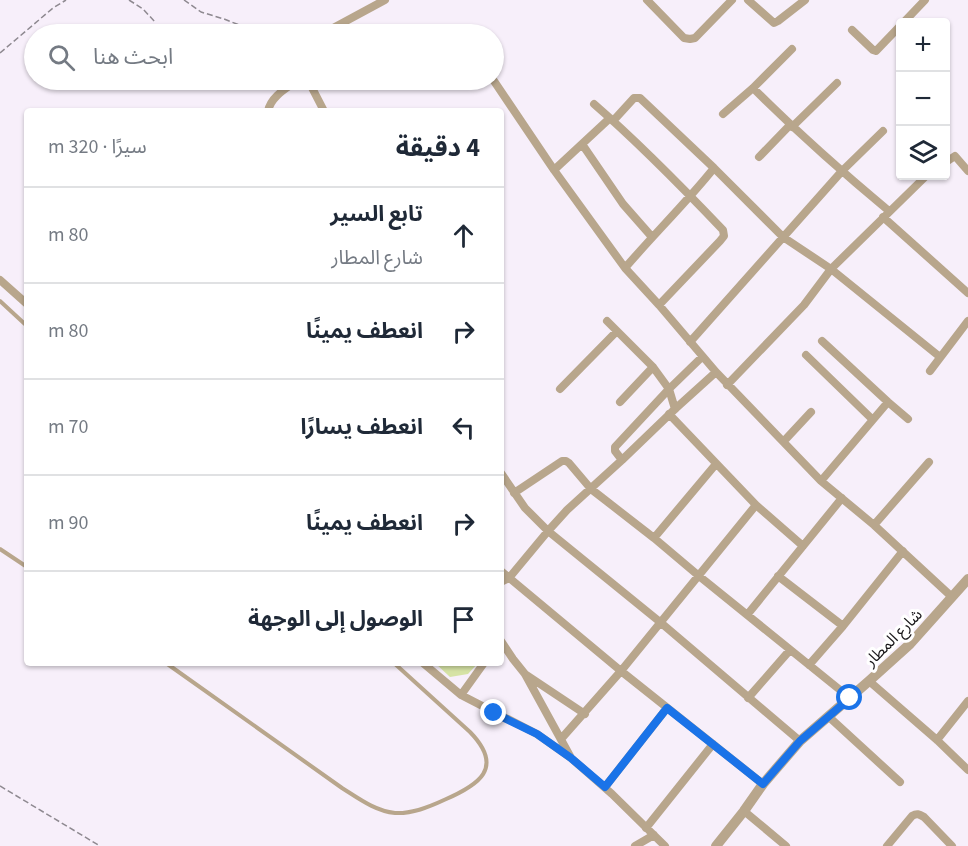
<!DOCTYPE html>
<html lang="ar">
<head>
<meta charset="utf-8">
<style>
  :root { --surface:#fff; --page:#f2f2f3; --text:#1f2937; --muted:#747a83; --line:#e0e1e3 }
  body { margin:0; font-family:"Source Sans 3","Noto Sans Arabic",sans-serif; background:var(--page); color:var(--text); direction:rtl }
  .controls { position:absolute; right:18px; top:18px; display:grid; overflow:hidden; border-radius:6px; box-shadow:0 2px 4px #0004 }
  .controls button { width:54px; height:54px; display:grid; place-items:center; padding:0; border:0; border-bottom:2px solid var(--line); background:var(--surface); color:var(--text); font:30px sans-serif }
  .stop { position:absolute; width:18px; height:18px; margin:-14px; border:4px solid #1a73e8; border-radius:50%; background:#fff }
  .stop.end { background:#1a73e8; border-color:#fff; box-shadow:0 2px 6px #0008 }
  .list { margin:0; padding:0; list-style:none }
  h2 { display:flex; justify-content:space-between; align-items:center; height:78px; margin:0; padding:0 24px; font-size:26px }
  h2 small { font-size:20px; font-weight:400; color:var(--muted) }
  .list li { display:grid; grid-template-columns:39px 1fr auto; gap:18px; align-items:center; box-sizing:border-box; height:96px; padding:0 24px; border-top:2px solid var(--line) }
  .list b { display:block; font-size:22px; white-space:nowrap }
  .list p { margin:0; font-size:20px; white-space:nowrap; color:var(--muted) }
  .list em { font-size:20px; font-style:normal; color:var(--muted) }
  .icon { flex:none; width:33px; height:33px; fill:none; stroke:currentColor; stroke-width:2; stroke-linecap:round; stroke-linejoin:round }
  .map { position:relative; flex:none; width:968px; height:846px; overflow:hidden; direction:ltr }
  .search { position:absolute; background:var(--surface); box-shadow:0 2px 4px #0004; left:24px; top:24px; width:480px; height:66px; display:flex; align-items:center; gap:15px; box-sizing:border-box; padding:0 21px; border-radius:33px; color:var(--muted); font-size:22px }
  .panel { position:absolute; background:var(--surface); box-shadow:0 2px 4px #0004; left:24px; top:108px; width:480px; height:558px; border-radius:6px; direction:rtl }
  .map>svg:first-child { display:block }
</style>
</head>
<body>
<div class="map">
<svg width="968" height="846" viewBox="0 0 968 846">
  <rect width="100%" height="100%" fill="#f7effa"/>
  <path fill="#d6e3a5" d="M435,663H478L468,674L450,677Z"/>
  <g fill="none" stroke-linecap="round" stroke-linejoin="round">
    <path stroke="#8e8990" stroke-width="1.5" stroke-dasharray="6 3" stroke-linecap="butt" d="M129,0L143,9L156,23
      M184,0L201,12L224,19L262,34
      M0,53L53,8L66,0
      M0,786L100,846"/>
    <path stroke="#b8a68c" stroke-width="4" d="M0,301L27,326
      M0,549L27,567
      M166,663L342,788C358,798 375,811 395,813C412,814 429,807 444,800C479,785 505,768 470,732L394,663"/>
    <path stroke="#b8a68c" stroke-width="8" d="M647,0L684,38L690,39L695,38L732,0
      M748,0L774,23L778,21L805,0
      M904,22L925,0
      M852,30L873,50L876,51L900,26
      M322,34L385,0
      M308,80L324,111
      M494,81L554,170L625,268L659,305L716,372L821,481L874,525L952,597
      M753,88C796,131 842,172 889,211
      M594,104C639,143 682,187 723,230L724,236L720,241L659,305
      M268,111C271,96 287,88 298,80
      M723,114L753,88L792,49
      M613,121L634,98H640L714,168L783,237L831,269L940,357
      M792,127L837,83
      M582,144L623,204L652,237
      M759,157L790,125
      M946,162L955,156L968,171
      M554,170L610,118
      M883,217L968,293
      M625,268C654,234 686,203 714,168
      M0,280L27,304
      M607,321L653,367L669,389L675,409
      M822,341L888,402L908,419
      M690,342L842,171L883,131
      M806,355L872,419
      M930,371L968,321
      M727,385L804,305L831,269L926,176
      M560,389L617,331
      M620,402L653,367
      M669,414L756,505L803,546
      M784,441L811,412
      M622,460L615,451V447L669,389L702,357
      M501,473L525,508L548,531L660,622L800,741
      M821,481L888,402
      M514,493L562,461H566L569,463L591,489L654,538L699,576L850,698
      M874,525L929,462
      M654,538L716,464
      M501,571L621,671L763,784
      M778,576L843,626
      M501,582L509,578L548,531L567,510L622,460L675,409L716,372
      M747,615L842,498
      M501,641L513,659L525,674L570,756
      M423,663L461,695L537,734L571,758L612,794L665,846
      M809,665L843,626L903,551
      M525,674L585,714
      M869,681L937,740L968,770
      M461,695L484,663
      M748,698L790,650
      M829,717L900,782
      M561,739L621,671L756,505
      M937,740L968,701
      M605,787L667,708
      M744,811L786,846
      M646,828L713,744
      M635,846L654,835
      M887,846L912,816C917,813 919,814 924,817L952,846"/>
    <path stroke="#b8a68c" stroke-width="10" d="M716,846L744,811L763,784L800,741L869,681L910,644L968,579"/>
  </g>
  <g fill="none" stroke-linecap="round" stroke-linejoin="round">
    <path stroke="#1a73e8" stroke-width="8" d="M494,713L537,734L571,758L605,787L667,708L763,784L800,741L850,698"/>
  </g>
  <g text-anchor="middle" stroke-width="6" stroke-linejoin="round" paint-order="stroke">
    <g font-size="16" fill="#181619" stroke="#fff">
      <text transform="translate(893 637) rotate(-45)" y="6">شارع المطار</text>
    </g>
  </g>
</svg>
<div class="controls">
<button>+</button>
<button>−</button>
<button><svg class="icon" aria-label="layers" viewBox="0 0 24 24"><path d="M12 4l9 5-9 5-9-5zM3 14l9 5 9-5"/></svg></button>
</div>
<div class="stop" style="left:850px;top:698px"></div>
<div class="stop end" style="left:494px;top:713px"></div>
<div class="search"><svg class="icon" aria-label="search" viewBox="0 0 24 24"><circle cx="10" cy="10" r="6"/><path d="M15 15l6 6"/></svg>ابحث هنا</div>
<section class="panel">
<h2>4 دقيقة<small>سيرًا · 320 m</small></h2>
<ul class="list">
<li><svg class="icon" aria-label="ahead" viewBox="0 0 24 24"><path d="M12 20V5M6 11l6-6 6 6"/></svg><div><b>تابع السير</b><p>شارع المطار</p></div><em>80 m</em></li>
<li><svg class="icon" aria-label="right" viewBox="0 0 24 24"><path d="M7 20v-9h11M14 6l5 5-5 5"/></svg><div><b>انعطف يمينًا</b></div><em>80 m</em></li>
<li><svg class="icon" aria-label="left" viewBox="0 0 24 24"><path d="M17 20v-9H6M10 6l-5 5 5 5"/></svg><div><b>انعطف يسارًا</b></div><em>70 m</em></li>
<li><svg class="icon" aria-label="right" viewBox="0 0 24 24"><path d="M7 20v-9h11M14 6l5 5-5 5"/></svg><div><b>انعطف يمينًا</b></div><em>90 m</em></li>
<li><svg class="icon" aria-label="arrive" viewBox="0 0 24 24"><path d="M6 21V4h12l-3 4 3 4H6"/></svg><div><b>الوصول إلى الوجهة</b></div></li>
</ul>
</section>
</div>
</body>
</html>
